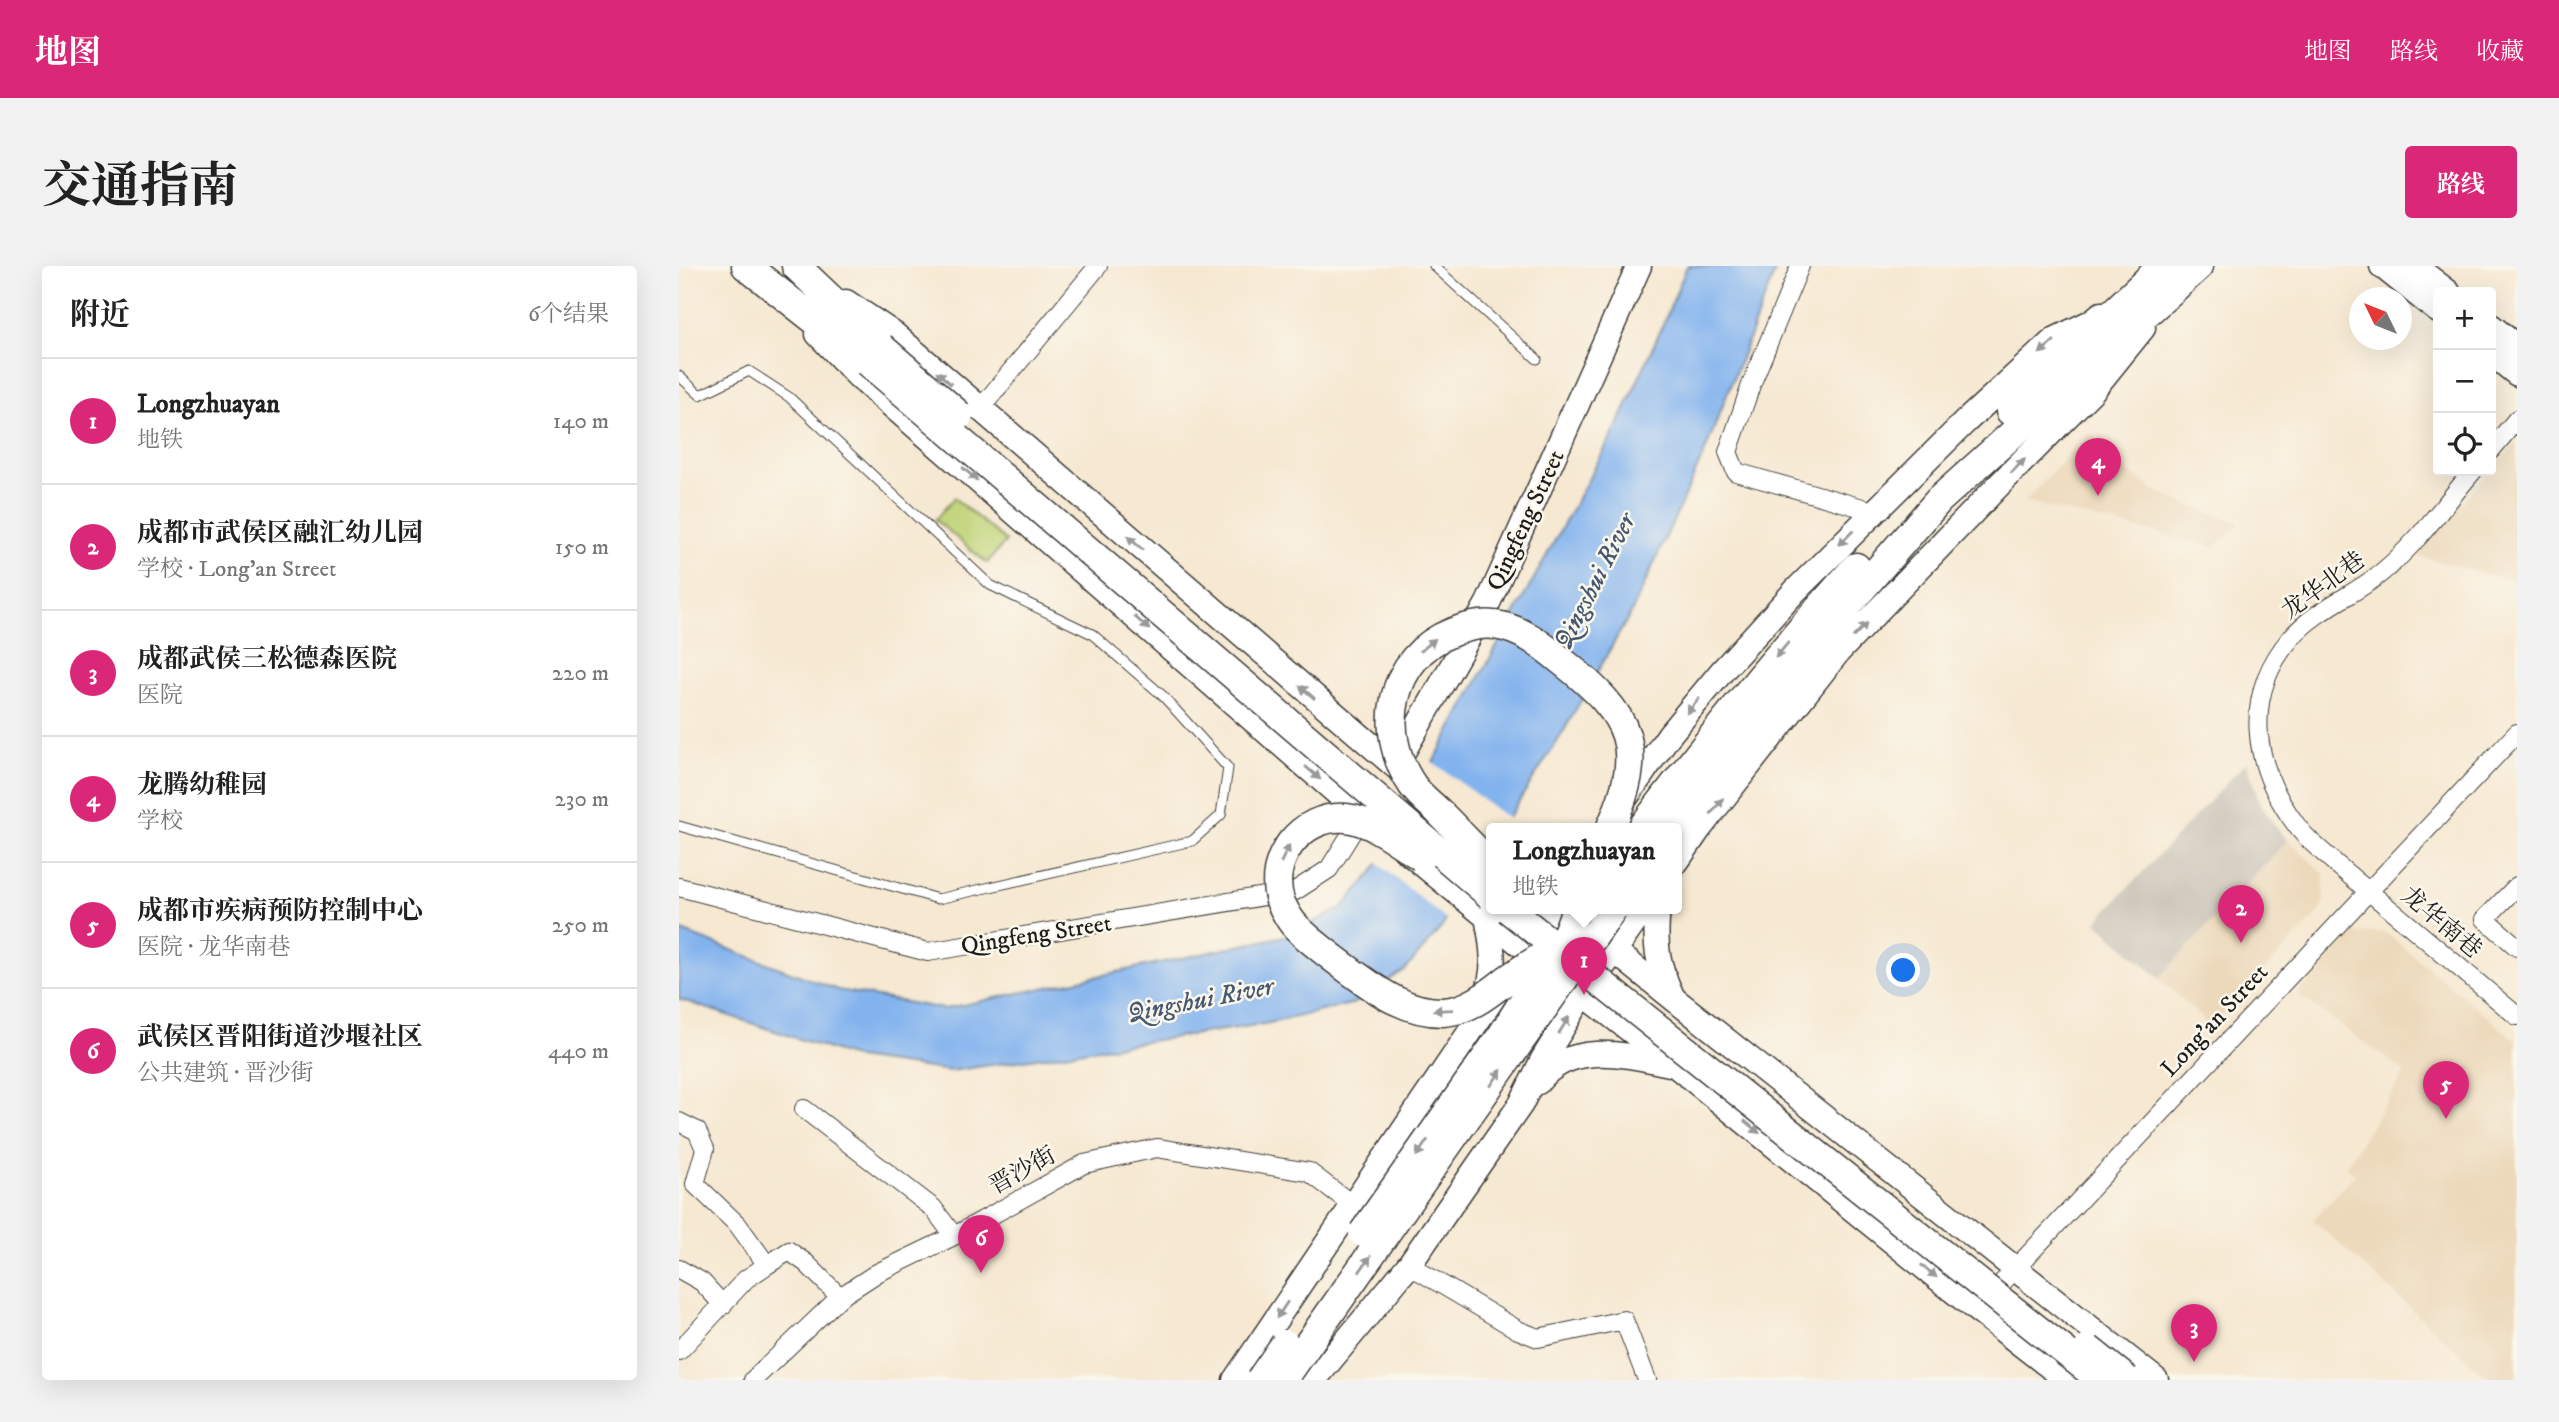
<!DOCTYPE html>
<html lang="zh">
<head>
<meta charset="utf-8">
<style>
  :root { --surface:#fff; --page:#f2f2f2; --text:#222; --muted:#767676; --line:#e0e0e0; --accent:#db2777 }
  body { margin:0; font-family:"IM FELL DW Pica","Noto Serif SC",serif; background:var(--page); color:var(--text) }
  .controls { position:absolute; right:21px; top:21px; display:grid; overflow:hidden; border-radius:7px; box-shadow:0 7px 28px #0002 }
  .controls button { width:63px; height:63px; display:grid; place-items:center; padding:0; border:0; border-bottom:2px solid var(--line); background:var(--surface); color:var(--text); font:35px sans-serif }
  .compass { position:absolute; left:1670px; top:21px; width:63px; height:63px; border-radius:50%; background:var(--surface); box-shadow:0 7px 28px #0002; rotate:313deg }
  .you { position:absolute; left:1225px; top:705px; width:24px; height:24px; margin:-18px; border:5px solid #fff; border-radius:50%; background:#1a73e8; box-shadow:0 0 0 10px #1a73e833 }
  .badge { display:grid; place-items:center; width:46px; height:46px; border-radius:50%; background:var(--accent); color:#fff; font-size:23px; font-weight:700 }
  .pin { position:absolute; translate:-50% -58px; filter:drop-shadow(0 2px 4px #0008) }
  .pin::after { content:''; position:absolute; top:37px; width:24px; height:21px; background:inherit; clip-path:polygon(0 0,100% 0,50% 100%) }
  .popup { position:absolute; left:807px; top:557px; width:196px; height:91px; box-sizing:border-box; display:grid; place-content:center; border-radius:7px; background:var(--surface); filter:drop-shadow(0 2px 5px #0005); font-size:23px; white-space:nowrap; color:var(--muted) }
  .popup b { font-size:26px; color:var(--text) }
  .popup::after { content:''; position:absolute; left:50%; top:100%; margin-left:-14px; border:14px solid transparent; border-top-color:var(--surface) }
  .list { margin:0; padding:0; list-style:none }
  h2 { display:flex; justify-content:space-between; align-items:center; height:91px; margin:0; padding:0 28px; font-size:30px }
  h2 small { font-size:23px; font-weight:400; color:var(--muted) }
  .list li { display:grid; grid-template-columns:46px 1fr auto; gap:21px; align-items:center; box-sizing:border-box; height:126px; padding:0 28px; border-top:2px solid var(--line) }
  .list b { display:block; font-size:26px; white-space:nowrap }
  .list p { margin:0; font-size:23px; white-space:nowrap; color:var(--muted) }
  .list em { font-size:23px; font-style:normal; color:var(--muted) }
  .icon { flex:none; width:38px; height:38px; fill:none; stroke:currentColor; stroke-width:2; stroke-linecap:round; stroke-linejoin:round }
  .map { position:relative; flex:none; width:1838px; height:1114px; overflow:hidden; border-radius:7px }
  header { display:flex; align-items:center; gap:42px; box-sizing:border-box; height:98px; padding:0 35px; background:var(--accent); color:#fff }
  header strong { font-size:33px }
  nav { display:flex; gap:38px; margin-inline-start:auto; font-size:24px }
  .intro { display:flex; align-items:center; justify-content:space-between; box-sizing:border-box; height:168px; padding:0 42px }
  h1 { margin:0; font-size:49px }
  .button { padding:18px 32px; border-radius:7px; background:var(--accent); color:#fff; font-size:24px; font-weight:700 }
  main { display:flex; gap:42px; padding:0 42px }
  aside { flex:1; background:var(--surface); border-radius:7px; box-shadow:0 7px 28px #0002 }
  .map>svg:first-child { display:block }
</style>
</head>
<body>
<header>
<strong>地图</strong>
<nav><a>地图</a><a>路线</a><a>收藏</a></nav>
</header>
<div class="intro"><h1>交通指南</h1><a class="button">路线</a></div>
<main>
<aside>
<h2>附近<small>6个结果</small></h2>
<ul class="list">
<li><span class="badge">1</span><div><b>Longzhuayan</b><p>地铁</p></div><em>140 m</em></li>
<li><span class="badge">2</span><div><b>成都市武侯区融汇幼儿园</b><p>学校 · Long'an Street</p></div><em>150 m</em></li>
<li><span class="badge">3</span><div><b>成都武侯三松德森医院</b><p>医院</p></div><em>220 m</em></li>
<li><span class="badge">4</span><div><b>龙腾幼稚园</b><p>学校</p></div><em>230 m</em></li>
<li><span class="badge">5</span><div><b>成都市疾病预防控制中心</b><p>医院 · 龙华南巷</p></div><em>250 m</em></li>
<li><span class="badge">6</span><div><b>武侯区晋阳街道沙堰社区</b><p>公共建筑 · 晋沙街</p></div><em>440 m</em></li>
</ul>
</aside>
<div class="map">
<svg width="1838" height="1114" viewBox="0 0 1838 1114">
  <rect width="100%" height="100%" fill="#fbf7ec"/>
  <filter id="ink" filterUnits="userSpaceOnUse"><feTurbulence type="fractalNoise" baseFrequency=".0143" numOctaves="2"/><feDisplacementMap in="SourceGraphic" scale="14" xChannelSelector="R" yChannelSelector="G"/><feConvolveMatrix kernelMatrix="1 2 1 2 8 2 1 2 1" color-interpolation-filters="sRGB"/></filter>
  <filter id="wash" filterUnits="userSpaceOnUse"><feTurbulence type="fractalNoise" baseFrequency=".00686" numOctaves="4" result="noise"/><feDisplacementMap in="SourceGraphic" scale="28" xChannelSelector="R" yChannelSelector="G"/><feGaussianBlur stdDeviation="1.57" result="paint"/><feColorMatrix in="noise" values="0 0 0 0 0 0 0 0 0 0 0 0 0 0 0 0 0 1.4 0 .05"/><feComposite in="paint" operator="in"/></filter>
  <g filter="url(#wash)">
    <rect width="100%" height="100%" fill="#f6e8d1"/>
    <path fill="#ecd8ba" d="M1411,167L1451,208L1476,224L1503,237L1561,257L1536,281L1345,236Z
      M1838,176V317L1736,289Z
      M1609,574L1645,608L1644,642L1532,761L1480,712Z
      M1706,666L1838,775V1114H1811L1634,954L1676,908L1667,900L1726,806L1618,728L1673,667Z"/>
    <path fill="#cbc3b8" d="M1567,496L1581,537L1596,560L1609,574L1480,712L1417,656Z"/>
    <path fill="#bfd376" stroke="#6e7849" stroke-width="2" d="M275,232L327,275L308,297L256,254Z"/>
    <path fill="#83b3ee" stroke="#506885" stroke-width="2" d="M1008,0H1098L1026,185L954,343L883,468L822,563H812V578L763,661L727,703L676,737L591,757L272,805L177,792L0,733V664L159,724L265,743L606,670L662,643L694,606L938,161L986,54Z"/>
    <path fill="#f6e8d1" d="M751,494L831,554L826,563H812V585L770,656L696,595Z"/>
  </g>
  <g filter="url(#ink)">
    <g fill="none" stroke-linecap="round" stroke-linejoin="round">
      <g stroke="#3d3b37" stroke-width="11">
        <path id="lane" d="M755,0L858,93
          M0,110L21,129L70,105L110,131L311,319L413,368L484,430L549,502L542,549L513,575L259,633L0,560"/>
      </g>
      <g stroke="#3d3b37" stroke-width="20">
        <path id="street" d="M1121,0L1072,119L1049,186L1057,206L1194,245
          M301,143L419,0
          M1812,184L1838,153
          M1794,205C1765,239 1737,279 1702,307C1674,330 1637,343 1612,372C1562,430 1574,502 1618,560C1628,574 1643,585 1656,597C1676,614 1696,631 1717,648C1757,682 1798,716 1838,750
          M1838,620L1806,653L1838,681
          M0,621L249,686L616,625L650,603L683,550
          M125,843L254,942L275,970
          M0,856L18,865L26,883L16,918L59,959L88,999L110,985L127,997L161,1031
          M730,999L839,1064L859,1072L945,1054L968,1114
          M0,1003L23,1016L44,1039
          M1307,1034L1838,467
          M0,1085L67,1013L88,999
          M74,1114L161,1031L198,1007L275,970L405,898L478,882L630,906L675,940"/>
      </g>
      <g stroke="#3d3b37" stroke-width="27">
        <path id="secondary" d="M1703,0L1759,45
          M1735,0L1769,26
          M167,36L216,69L730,512
          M1812,60L1838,81
          M139,68L179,110L696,560
          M1812,87L1838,108
          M716,500L809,337L960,0
          M945,534L990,469L1044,404L1117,324L1286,156L1375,74L1412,56L1422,48
          M725,583L847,683L996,799L1298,1044L1388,1114
          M998,595L1020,563L1159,386L1318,221L1414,124L1464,62
          M979,643C975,678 978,698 993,730
          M902,658L995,733L1477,1114
          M848,682L871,643
          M805,735C818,705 814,681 808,651
          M859,816C892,774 947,789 991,798
          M556,1114L822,720
          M635,1114L730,999L842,838L864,793L905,727L965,643"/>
      </g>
      <g stroke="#3d3b37" stroke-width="31">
        <path id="primary" d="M67,0L189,96
          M117,0L202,81
          M1331,145L1483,0
          M962,563C1030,472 1101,385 1177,301
          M991,563L1069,460L1166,342L1260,234L1520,0"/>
      </g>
      <use href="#lane" stroke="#fff" stroke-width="9"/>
      <use href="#street" stroke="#fff" stroke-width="18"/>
      <use href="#secondary" stroke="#fff" stroke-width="24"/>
      <use href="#primary" stroke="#fff" stroke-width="28"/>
      <g stroke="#3d3b37" stroke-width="31" stroke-linecap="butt">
        <path id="primary-bridge" d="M202,81L280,149
          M189,96L812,630
          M742,591C719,576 694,555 667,552C622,548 586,595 602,637C605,643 609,651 613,656C626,673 697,726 718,735C732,742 749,746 764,746C788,745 807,730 825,716C838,705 877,684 885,673C890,664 893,653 897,643
          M812,599C795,582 778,564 760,546C752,538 741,530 734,520C697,467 710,390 774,366C787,361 801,357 815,359C842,362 863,379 884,396C952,450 968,481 931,563
          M829,643L1422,1114
          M684,967L823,769L876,686
          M1409,1083L1448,1114
          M581,1114L606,1078
          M604,1114L934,643"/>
      </g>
      <use href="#primary-bridge" stroke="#fff" stroke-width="28"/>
    </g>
    <defs><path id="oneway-solid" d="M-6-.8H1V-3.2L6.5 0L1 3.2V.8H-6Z" transform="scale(1.75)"/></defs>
    <g fill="#999">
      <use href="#oneway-solid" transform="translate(1368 81) rotate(139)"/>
      <use href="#oneway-solid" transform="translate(265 112) rotate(-139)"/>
      <use href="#oneway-solid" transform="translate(1339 200) rotate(-45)"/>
      <use href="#oneway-solid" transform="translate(291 208) rotate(41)"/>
      <use href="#oneway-solid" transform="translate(1167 272) rotate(135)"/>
      <use href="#oneway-solid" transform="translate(456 277) rotate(-139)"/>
      <use href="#oneway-solid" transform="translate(463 357) rotate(41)"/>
      <use href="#oneway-solid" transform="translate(1181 364) rotate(-46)"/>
      <use href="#oneway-solid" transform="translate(749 379) rotate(-40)"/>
      <use href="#oneway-solid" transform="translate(1103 384) rotate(130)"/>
      <use href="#oneway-solid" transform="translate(628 426) rotate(-139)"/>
      <use href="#oneway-solid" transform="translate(1014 440) rotate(130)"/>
      <use href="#oneway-solid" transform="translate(634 507) rotate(41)"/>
      <use href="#oneway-solid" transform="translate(1038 540) rotate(-52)"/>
      <use href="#oneway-solid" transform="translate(606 588) rotate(-64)"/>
      <use href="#oneway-solid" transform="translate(764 744) rotate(178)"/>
      <use href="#oneway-solid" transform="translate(885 759) rotate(-58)"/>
      <use href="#oneway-solid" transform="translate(817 812) rotate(-56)"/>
      <use href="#oneway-solid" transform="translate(1073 861) rotate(39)"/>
      <use href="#oneway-solid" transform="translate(743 882) rotate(125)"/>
      <use href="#oneway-solid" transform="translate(686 998) rotate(-55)"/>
      <use href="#oneway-solid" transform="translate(1250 1005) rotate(39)"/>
      <use href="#oneway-solid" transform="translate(603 1044) rotate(124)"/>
    </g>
  </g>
  <g text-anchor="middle" stroke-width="5" stroke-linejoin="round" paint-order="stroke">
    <g font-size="24" fill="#1c1c1c" stroke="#fbf7ec">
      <text transform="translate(846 254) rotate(-65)" y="8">Qingfeng Street</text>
      <text transform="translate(1644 319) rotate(-36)" y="8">龙华北巷</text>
      <text transform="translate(1763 656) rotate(40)" y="8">龙华南巷</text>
      <text transform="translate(357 668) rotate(-9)" y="8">Qingfeng Street</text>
      <text transform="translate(1535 754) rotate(-47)" y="8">Long'an Street</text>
      <text transform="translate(343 904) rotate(-29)" y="8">晋沙街</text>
    </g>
    <g font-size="26" font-style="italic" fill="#455870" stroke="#fbf7ec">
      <text transform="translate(915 315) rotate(-63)" y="9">Qingshui River</text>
      <text transform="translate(521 733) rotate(-11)" y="9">Qingshui River</text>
    </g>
  </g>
</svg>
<div class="controls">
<button>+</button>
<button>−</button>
<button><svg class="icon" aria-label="locate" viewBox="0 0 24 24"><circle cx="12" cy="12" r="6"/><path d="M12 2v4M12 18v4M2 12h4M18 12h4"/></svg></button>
</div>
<svg class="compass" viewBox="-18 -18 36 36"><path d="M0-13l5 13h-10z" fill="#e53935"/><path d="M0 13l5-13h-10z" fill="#767676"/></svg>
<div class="you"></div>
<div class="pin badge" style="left:905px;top:729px">1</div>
<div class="popup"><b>Longzhuayan</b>地铁</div>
<div class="pin badge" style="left:1562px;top:677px">2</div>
<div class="pin badge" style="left:1515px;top:1096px">3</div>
<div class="pin badge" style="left:1419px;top:230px">4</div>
<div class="pin badge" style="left:1767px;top:853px">5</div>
<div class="pin badge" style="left:302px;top:1007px">6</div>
</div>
</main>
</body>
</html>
